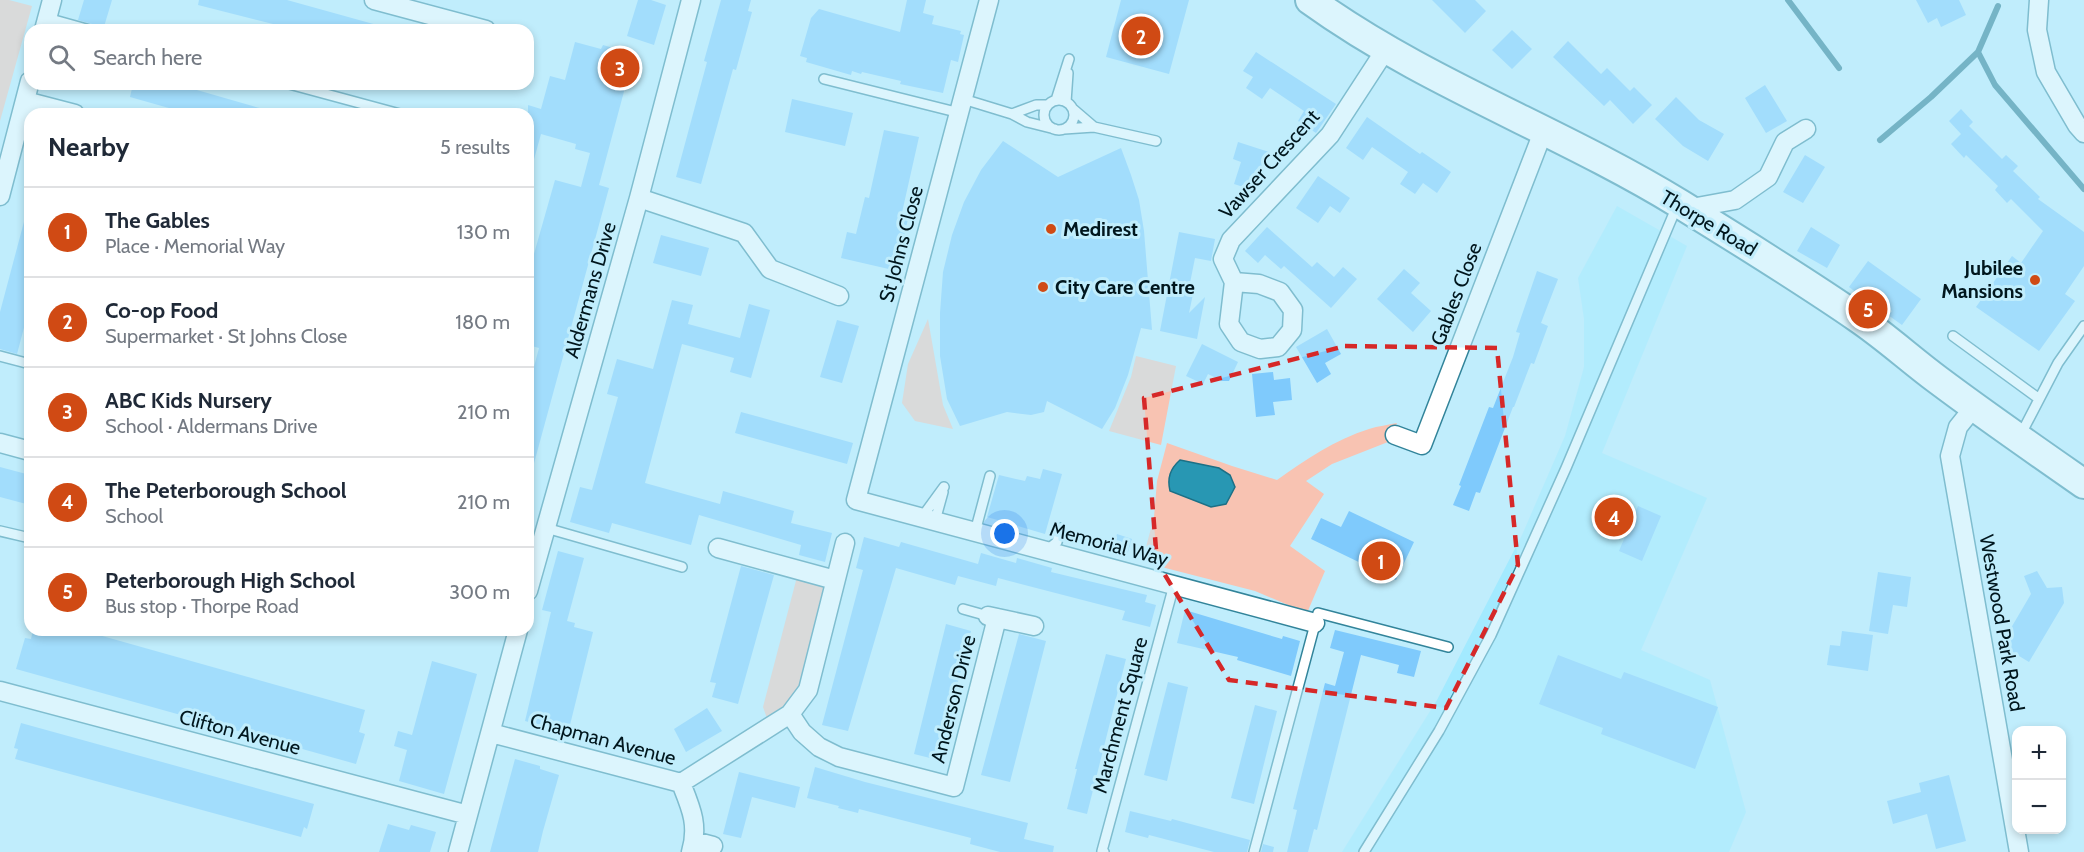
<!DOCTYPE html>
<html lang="en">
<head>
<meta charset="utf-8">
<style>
  :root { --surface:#fff; --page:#f6f6f7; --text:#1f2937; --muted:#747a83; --line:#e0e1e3; --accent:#d04a14 }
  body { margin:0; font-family:Cabin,sans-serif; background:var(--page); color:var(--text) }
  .controls { position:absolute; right:18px; bottom:18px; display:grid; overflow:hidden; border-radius:12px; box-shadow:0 3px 9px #0003 }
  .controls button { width:54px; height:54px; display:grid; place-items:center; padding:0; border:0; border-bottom:2px solid var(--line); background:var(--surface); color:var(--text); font:30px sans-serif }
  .you { position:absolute; left:1005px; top:534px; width:21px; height:21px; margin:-15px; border:4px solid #fff; border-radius:50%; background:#1a73e8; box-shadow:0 0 0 9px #1a73e833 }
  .badge { display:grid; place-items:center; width:39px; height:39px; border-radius:50%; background:var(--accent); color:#fff; font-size:20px; font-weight:700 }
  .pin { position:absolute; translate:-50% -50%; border:3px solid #fff; box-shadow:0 2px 6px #0006 }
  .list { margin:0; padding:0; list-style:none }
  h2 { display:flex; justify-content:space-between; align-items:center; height:78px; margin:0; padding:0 24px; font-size:26px }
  h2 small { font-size:20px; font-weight:400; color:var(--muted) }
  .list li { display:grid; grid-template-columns:39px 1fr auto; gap:18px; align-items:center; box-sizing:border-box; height:90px; padding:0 24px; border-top:2px solid var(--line) }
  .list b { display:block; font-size:22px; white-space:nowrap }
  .list p { margin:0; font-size:20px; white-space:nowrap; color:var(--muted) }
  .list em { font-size:20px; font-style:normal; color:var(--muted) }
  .icon { flex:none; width:33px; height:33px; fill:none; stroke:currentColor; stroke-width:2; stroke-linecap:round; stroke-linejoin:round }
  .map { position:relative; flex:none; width:2084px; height:852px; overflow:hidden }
  .search { position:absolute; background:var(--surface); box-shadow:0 3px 9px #0003; left:24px; top:24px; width:510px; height:66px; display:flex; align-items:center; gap:15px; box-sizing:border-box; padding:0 21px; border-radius:18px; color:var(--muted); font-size:22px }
  .panel { position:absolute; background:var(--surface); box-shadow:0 3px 9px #0003; left:24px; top:108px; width:510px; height:528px; border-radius:18px }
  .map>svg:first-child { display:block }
</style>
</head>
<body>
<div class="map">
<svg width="2084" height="852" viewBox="0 0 2084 852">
  <rect width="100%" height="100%" fill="#c0edfc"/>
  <path fill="#a3eaff" d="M1617,206L1687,246L1602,453L1707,498L1641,650L1710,680L1746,812L1729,852H1342L1437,700L1522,535L1565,436L1584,367V319L1578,278Z"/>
  <path fill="#f8c3b2" d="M0,0H9L32,6L0,121Z
    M928,319L943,405L953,429L915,421L902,403L908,364Z
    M1136,356L1176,366L1161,445L1109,431L1131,377Z
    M1397,423L1388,442L1332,464L1306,481L1324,494L1290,546L1325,571L1307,613L1255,591L1142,562L1154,517L1157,481L1167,443L1232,466L1277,480C1305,460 1336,439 1369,429C1378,426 1388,425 1397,423Z
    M798,573L830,583L805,689L769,724L763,707Z"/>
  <path fill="#2897b3" stroke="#1c7086" stroke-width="1.5" d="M1180,460L1219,468L1230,475L1235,487L1226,504L1211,507L1170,491C1167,478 1170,469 1180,460Z"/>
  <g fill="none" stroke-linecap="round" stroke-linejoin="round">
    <path stroke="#1c7086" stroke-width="6" d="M1788,0L1839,68
      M1998,6L1978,52L1995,85L2084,189
      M1880,140L1931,97L1978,52"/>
  </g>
  <path fill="#7fcafc" d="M84,0H112L103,30H97L92,24L78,20Z
    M199,0H287L377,25L376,30H297L198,5Z
    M638,0H651L666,5L654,45L627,36Z
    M721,0H751L748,11L752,12L736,70L733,69L701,184L676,177L707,62L704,61Z
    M907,0H926L923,13L934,16L932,24L961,31L960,34L964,35L958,62L951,60L943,93L900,84L901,81L862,72L861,74L852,71L851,75L806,62L807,58L800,56L811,18L819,9L900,32Z
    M1121,0H1189L1169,74L1106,57Z
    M1432,0H1475L1486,11L1465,33Z
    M1916,0H1959L1966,15L1941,27L1937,18L1928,23Z
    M1512,30L1532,49L1512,69L1492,50Z
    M1568,41L1601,74L1607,68L1630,91L1634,87L1652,105L1633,124L1610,100L1604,106L1553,57Z
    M575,42L601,49L603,45L634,54L599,185L609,188L533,467L528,466V389L539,348L528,345V275L555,180L581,187L590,153L575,149L576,144L541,134L533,163L528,162V105L541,109L550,76L565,80Z
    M1256,52L1336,104L1316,133L1298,121L1304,111L1270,88L1262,99L1246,88L1253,77L1243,71Z
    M133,84H176L263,109V114H190L130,97Z
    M1765,85L1787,121L1766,133L1745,98Z
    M1676,97L1699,120L1724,134L1708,161L1683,146L1655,119Z
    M792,99L853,113L845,146L785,132Z
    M1961,109L1973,122L1961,134L1949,121Z
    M1367,117L1420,154L1422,152L1451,172L1437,193L1423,183L1415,194L1400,184L1408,172L1372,147L1363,160L1346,148Z
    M1969,126L2002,159L2006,155L2018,166L2013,171L2040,197L2038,199L2084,232V266L2065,294L2075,301L2039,351L1976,307L2012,256L2021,263L2043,231L2011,199L2007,203L1995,190L1998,186L1966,155L1964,158L1951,144Z
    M884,130L919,137L901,217L908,219L903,240L900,239L893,270L841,258L847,232L856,234L865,197L869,198Z
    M1003,141L1058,177L1121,148L1131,175L1139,200L1144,231L1152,330L1141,328L1128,375L1115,408L1102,429L1047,401L1044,412L1031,415L1007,412L960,426L947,399L940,356V313L943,272L952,235L964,202L981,170Z
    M1238,142L1269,152L1256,191L1234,184L1241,162L1233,159Z
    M1805,155L1825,167L1803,203L1783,192Z
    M1318,176L1350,198L1340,213L1330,206L1318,223L1296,208Z
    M25,218H30V305L17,354L0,349V312Z
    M1267,227L1312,267L1317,262L1334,277L1343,267L1357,279L1331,308L1284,266L1281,269L1265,255L1258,263L1245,251Z
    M1811,227L1840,245L1827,268L1797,251Z
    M1179,232L1215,239L1211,261L1195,258L1188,293L1193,294L1189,313L1205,297L1197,339L1160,331Z
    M661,235L709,248L701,276L653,263Z
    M1868,261L1921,299L1902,325L1888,315L1892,311L1878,301L1865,291L1861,296L1849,287Z
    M1404,269L1420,283L1411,293L1431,311L1413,332L1377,299Z
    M1537,271L1558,279L1541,323L1548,326L1534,364L1531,363L1514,407H1513L1480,493L1476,492L1469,511L1453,505L1461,486L1459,485L1489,407L1493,408L1513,357L1520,333L1516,332Z
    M672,300L693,305L688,324L740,338L749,304L770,310L751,378L730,372L734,358L682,344L645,483L720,504L723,491L794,511L791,523L832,533L825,562L799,555L801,545L699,515L691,545L612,523L609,533L570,522L580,487L592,490L618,397L607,394L617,359L653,369Z
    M837,320L859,326L842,383L820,377Z
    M1327,329L1341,354L1325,363L1331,374L1317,383L1296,347Z
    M1202,344L1238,362L1229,381H1222L1208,374L1203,384L1186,376Z
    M1273,372L1274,380L1290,378L1292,400L1273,402L1275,415L1256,417L1252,374Z
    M741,412L853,443L847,464L735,433Z
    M0,467L30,475V505L0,497Z
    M1043,469L1062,474L1045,534L987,517L999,475L1025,481L1027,476L1040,479Z
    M1638,506L1661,516L1642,561L1619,551Z
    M1349,511L1414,542L1396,580L1311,539L1321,518L1341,527Z
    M1117,534L1132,539L1127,555L1112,551Z
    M864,537L899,547L901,542L978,564L981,553L1016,563L1017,558L1052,568L1051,572L1147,595L1145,602L1156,605L1150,627L1122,620L1125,611L998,578L996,586L958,576L955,585L896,568L848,731L822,725L863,570L856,568Z
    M558,551L584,558L567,621L575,623L574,627L593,632L568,733L525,721L551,612L542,610Z
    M741,566L774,575L738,704L712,697L716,683L710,682Z
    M2037,571L2047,588L2062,587L2064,603L2029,662L2001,645L2031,594L2024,576Z
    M1878,572L1911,577L1907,607L1893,605L1888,634L1869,631Z
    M1185,610L1282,639L1283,636L1300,641L1291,676L1237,660L1238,657L1177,643Z
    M946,624L971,631L938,760L914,754Z
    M33,630H81L365,710L359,732L365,734L356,764L16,669L25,638L31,639Z
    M1335,630L1421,651L1414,677L1397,673L1399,665L1361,655L1317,830L1314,829L1308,852H1287L1297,810L1293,809L1325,683L1335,686L1344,652L1330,648Z
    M1842,631L1873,635L1868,671L1827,665L1830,645L1840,646Z
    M1019,634L1046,641L1010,782L981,775Z
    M1106,654L1126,659L1087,814L1067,809L1077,769H1075Z
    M1558,655L1621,679L1624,672L1718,707L1695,769L1601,734L1603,728L1539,704Z
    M432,661L477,674L444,794L399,781L407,750L394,746L398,731L412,735Z
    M1168,682L1188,687L1167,781L1144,775Z
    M1255,705L1277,711L1254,804L1231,798Z
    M707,708L722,731L686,752L674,729Z
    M21,723L314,804L307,829L304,827L301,837L15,759L18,749L14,748Z
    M515,759L540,766V769L559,775L543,831L538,852H490Z
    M815,767L865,782L1028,823L1024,839L1054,846L1053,852H1000L970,844L971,838L859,809L858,813L838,808L839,806L807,798Z
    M739,772L800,787L795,808L752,797L741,838L723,834Z
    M1949,775L1966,841L1936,849L1927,814L1893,824L1887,801L1921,792L1919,783Z
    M1130,811L1171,821L1172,819L1250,840L1247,852H1214L1149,835L1148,838L1125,832Z
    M388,824L409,830L411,825L436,832L430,852H379Z
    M1263,844L1274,847L1273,852H1261Z"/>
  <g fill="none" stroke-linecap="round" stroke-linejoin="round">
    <g stroke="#32849a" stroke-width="12">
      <path id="service" d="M47,18L90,30
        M824,79L960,113
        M289,84L400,114
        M963,99L1012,114L1027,122L1055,129
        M1056,100L1069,59
        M1044 115a15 15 0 1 1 30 0a15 15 0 1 1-30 0Z
        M1066,102L1068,73
        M1073,109L1094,127L1156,141
        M1012,114L1036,105H1048
        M1064,129L1094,127
        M1953,336L2038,398
        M0,356L30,364
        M2020,436L2058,363L2084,326
        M920,517L925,513L944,487
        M935,521L943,492
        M546,528L682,567
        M0,531L30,538
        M975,532L990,476
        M1047,550L1057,542L1061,528
        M963,609L988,616
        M1104,852L1102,851L1174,585
        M1254,852L1318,613L1448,647
        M1364,852L1439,731L1491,635L1566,468L1677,206"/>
    </g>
    <g stroke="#32849a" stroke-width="21">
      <path id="minor" d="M374,0L486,30
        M989,0L856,500L1315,623
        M2039,0L2037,30L2046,72L2077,125L2084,133
        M44,30L52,0
        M25,101L75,114
        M0,196L30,81
        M639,198L744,233L770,269L839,296
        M1686,209L1735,200L1768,177L1785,142L1806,129
        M1234,282L1259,284L1280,292L1293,310L1292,330L1278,347L1260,349L1241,342L1229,324L1234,282L1223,259L1231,240L1330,135L1386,49
        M1974,407L1958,427L1950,456L2019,852
        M1395,435L1422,445L1543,132
        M0,443L30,451
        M718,548L835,580
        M528,591L639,198L691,0
        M988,616L1034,626
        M0,691L468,815
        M790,714L802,732L819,747L839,757L954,787L997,618
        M491,733L681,783L790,714L808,690L845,543
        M681,783C691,808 699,825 691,852
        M694,841L713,846
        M458,852L518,630"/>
    </g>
    <g stroke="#32849a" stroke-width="32">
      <path id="primary" d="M1310,0C1425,83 1559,130 1680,204C1740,241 1800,278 1858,318C1886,337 1911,360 1938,380C1986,416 2035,450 2084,484"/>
    </g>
    <use href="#service" stroke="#fff" stroke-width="9"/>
    <use href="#minor" stroke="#fff" stroke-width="18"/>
    <use href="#primary" stroke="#fff" stroke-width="28"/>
  </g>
  <path d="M0 0H2084V852H0ZM1345,346L1497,348L1518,565L1446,708L1229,680L1157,562L1144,398Z" fill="#c0edfc" fill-opacity=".55" fill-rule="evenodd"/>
  <path fill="none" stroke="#d62828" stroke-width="4.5" stroke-dasharray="12 8" stroke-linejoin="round" d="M1345,346L1497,348L1518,565L1446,708L1229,680L1157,562L1144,398Z"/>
  <g fill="#d04a14" stroke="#c0edfc" stroke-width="2">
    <circle cx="1051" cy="229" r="6"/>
    <circle cx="2035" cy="280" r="6"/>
    <circle cx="1043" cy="287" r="6"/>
  </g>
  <g text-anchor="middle" stroke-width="6" stroke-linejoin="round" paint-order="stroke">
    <g font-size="20" fill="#00161d" stroke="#c0edfc">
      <text transform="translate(1269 164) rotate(-48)" y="7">Vawser Crescent</text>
      <text transform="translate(1709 223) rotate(31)" y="7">Thorpe Road</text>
      <text transform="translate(901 244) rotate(-75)" y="7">St Johns Close</text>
      <text transform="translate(590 290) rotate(-74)" y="7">Aldermans Drive</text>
      <text transform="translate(1456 294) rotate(-69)" y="7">Gables Close</text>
      <text transform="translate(1109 544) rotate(15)" y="7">Memorial Way</text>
      <text transform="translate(2002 623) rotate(80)" y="7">Westwood Park Road</text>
      <text transform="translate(953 699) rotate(-76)" y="7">Anderson Drive</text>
      <text transform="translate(1120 715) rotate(-75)" y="7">Marchment Square</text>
      <text transform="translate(240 732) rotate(15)" y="7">Clifton Avenue</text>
      <text transform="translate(603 739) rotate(15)" y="7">Chapman Avenue</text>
    </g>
    <g font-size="20" font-weight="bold" fill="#00161d" stroke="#c0edfc" text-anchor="start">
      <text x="1063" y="236">Medirest</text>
      <text x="2023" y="275" text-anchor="end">Jubilee<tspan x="2023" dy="23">Mansions</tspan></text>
      <text x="1055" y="294">City Care Centre</text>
    </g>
  </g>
</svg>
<div class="controls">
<button>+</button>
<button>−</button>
</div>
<div class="you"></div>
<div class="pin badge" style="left:1381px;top:561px">1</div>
<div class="pin badge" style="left:1141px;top:36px">2</div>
<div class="pin badge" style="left:620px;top:68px">3</div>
<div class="pin badge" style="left:1614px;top:517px">4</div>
<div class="pin badge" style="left:1868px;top:309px">5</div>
<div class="search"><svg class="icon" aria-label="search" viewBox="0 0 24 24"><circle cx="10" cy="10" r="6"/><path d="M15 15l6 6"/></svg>Search here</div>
<section class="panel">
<h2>Nearby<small>5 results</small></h2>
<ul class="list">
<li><span class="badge">1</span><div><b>The Gables</b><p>Place · Memorial Way</p></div><em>130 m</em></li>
<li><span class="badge">2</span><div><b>Co-op Food</b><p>Supermarket · St Johns Close</p></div><em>180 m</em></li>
<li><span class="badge">3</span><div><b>ABC Kids Nursery</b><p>School · Aldermans Drive</p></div><em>210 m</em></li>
<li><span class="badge">4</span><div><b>The Peterborough School</b><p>School</p></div><em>210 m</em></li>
<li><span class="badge">5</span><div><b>Peterborough High School</b><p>Bus stop · Thorpe Road</p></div><em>300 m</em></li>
</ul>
</section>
</div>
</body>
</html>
